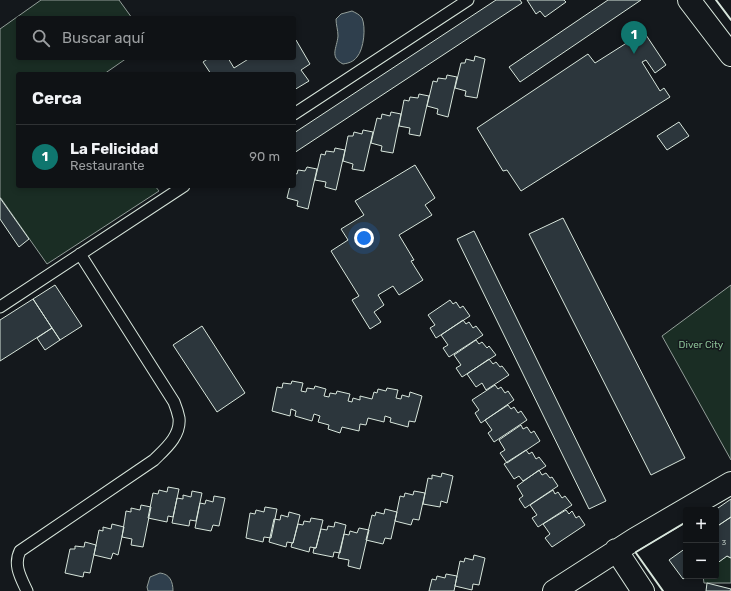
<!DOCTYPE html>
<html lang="es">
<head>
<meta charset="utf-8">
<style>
  :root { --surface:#0f1215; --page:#181b1e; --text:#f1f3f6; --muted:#9b9ea0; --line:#2f3234; --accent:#0f766e }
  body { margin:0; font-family:Rubik,sans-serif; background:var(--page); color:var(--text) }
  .controls { position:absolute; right:12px; bottom:12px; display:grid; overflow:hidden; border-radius:4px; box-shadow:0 2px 6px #0003 }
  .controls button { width:36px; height:36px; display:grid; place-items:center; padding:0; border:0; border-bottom:1px solid var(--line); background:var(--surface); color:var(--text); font:20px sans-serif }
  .you { position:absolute; left:364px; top:238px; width:14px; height:14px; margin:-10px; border:3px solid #fff; border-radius:50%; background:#1a73e8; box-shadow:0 0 0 6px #1a73e833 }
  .badge { display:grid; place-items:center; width:26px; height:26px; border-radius:50%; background:var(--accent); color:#fff; font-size:13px; font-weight:700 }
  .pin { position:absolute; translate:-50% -33px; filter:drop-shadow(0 1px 2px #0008) }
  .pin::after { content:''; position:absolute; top:21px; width:14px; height:12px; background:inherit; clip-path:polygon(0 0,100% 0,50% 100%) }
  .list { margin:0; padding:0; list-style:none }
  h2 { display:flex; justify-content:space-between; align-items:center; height:52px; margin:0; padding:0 16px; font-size:17px }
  h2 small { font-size:13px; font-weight:400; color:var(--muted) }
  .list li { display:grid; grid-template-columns:26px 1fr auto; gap:12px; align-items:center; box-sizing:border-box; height:64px; padding:0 16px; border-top:1px solid var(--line) }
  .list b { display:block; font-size:15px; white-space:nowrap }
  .list p { margin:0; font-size:13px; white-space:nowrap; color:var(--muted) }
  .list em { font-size:13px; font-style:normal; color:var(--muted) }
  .icon { flex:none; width:22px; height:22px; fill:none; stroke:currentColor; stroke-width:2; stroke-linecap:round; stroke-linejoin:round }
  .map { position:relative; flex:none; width:731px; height:591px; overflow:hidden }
  .search { position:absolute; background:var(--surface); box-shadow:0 2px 6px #0003; left:16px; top:16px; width:280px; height:44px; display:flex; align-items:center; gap:10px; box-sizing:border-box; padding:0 14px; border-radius:4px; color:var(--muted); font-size:15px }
  .panel { position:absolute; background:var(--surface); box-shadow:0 2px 6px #0003; left:16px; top:72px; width:280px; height:116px; border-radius:4px }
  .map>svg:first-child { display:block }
</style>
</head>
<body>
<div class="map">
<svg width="731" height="591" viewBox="0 0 731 591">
  <rect width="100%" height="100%" fill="#14181c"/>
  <path fill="#1a2d24" stroke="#939e99" d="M41,0H119L132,18H18V58H127L104,74H18V186H155L159,191L47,264L0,197V29Z
    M731,285V460L662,336Z
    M727,556L731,558V583H704L703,576H716V564Z"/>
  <path fill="#2f3f4d" stroke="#939e99" d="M352,11C356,13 359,14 362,18C366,27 364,49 357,57C353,62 349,63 343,64C329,57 337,48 338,36C338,30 336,25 336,19L341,14Z
    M160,573C170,574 173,582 173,591H148L147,587L150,577Z"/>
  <path fill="#2c363c" stroke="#d8e6dc" d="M496,0H520L522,3L294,153V133Z
    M527,0H564L566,2L545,17L540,11L536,14Z
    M608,0H641L520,82L509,67Z
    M644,32L666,65L655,73L646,60L642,62L660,91L664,88L670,97L521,191L507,170L503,171L477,128L588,54L595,63Z
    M296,40L310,64L301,70L309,81L294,90V74H211L203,62L209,58H228L234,68L250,58H294V41Z
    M475,56L485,59L477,98L465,96L466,91L455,88L461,63H465L466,59L474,61Z
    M447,75L457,77L448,117L437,114L438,109L427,106L433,81L437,82L438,78L446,79Z
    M419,94L429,96L420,136L409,134L410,128L399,126L404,100L409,101L410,97L418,98Z
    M391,112L401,114L393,153L381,151L382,146L371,143L377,118L381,119L382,114L390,116Z
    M679,122L689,136L667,150L657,136Z
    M363,130L373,132L364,171L352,169L353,164L343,161L348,136H353L354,132L362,134Z
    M335,148L345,150L336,190L325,187L326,182L315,180L321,154L325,155L326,151L334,152Z
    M415,165L435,198L425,205L432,215L399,235L414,260L411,261L423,280L399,295L393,286L378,295L384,305L374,312L381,322L370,329L352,300L359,296L331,251L348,240L341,229L364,215L355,201Z
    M307,167L317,169L308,209L297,206L298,201L287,198L290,186H294V173L297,174L298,170L305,171Z
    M0,198L29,239L19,247L0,219Z
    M563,218L685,458L651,475L529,234Z
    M474,231L606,501L589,509L457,239Z
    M55,285L82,326L60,340L33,299Z
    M33,299L52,328L0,361V320Z
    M450,300L453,304L456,302L460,308L463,306L470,316L436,338L430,328L435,325L428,315Z
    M463,320L466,324L469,322L473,328L476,326L483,335L449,357L443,348L448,345L441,335Z
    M202,326L245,393L217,412L173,345Z
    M52,328L60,340L45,350L37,338Z
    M476,340L479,344L482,342L487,348L489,346L496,355L462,377L456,368L461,365L454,355Z
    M489,359L493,364L496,362L500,367L502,366L509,375L486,390L482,383L476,387L467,374Z
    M292,381L303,383L301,391L306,392L307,388L314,389L315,386L326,389L324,396L329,397L330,393L336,394L337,391L350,394L348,401L352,402L353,398L360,400V396L372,399L374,392L377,393L378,389L386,391L387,388L398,390L396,398L401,399L402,395L409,397L410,392L422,396L415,422L409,421L408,427L390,422L391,418L385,416L384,422L368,418L366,425L360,424L359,431L342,427L340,433L328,429L329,425L318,422L320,416L314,414L312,421L295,416L296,411L291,409L290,416L272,411L277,387L282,388L283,383L291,384Z
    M495,385L498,389L501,387L505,393L508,391L514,400L481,423L475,413L479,410L472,400Z
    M508,405L511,409L514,407L518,413L521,411L527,420L494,442L488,433L492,430L485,420Z
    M521,425L523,429L527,427L531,433L534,431L540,441L507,463L500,453L505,450L499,440Z
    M526,450L529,454L532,452L536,459L539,457L546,466L523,481L519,476L514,479L504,464Z
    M539,470L542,475L546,473L550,478L552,477L558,486L525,508L519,499L523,496L517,486Z
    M442,473L453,476L447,503L441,501L440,507L423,504L428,478L432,479V475L441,477Z
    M168,487L179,489L173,517L168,516L167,522L148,518L153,493L158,494L159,490L167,492Z
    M553,490L555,494L558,492L562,498L565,496L572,505L538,527L532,518L537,515L530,505Z
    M192,491L202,493L196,521L190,520L189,526L172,523L177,498L183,499V495L191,497Z
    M414,491L425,493L419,520L413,519L411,525L395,521L400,496L404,497L405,493L413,495Z
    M214,496L225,498L219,526L213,525L211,531L195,528L200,503L205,504L206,500L213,502Z
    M731,499V517L716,527L715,510Z
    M141,505L151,507L143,547L131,545L132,539L122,537L126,511L131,512V508L140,510Z
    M265,507L277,509L271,538L264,537L263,542L246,538L250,513L255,514L256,510L264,512Z
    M385,509L397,512L391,539L385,538L383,544L366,540L372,515L375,516L376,512L384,514Z
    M566,510L569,514L572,511L576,518L579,516L585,525L552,547L545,538L550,534L543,524Z
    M289,512L300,515L293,543L287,542L286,547L269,542L274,519L280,520L281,515L288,517Z
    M731,517V558L727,556L716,564V527Z
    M311,518L323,520L316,548L310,547L309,552L291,547L292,543H293L298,524L303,525L304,521L310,522Z
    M335,522L346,525L340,553L334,552L333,557L313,553L314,548H316L321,529L327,530L328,526L334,527Z
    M112,524L124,527L118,555L113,553L111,559L94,555L99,530L103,531V527L111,529Z
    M359,528L369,530L360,569L348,566L349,560L338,558L344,534L349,535L350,531L357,533Z
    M85,542L96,545L90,573L84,572L83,577L65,573L70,549H75V546L84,547Z
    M686,548V576H687L683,579L669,560Z
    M474,555L485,558L479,585L473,584L472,590L455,586L460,561L464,562L465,558L473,560Z
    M446,574L457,576L454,591H429L432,579L436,580L437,576L445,578Z
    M707,583L731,589L730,591H706Z"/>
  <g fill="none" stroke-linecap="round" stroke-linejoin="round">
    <g stroke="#d8e6dc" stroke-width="13">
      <path id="lane" d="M294,114L468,0
        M0,307L184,186
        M27,591C21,578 13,565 20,551L154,460C165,449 181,436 179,418C178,413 176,407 174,402L80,254"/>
    </g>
    <g stroke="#d8e6dc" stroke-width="24">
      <path id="street" d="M616,550L643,591
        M554,591L635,539L731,483"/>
    </g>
    <g stroke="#d8e6dc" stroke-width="24">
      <path id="secondary" d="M689,0L731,55"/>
    </g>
    <use href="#lane" stroke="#14181c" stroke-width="11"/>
    <use href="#street" stroke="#14181c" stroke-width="22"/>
    <use href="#secondary" stroke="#14181c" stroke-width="22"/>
    <path stroke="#d8e6dc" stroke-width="2" d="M716,0L731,20
      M636,552L686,522
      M636,553L663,591"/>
  </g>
  <g text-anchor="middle" stroke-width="3" stroke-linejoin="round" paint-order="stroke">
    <g font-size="8" fill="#adbab4">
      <text x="724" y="545">3</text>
    </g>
    <g font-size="10" fill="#8ac095" stroke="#14181c">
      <text x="701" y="348">Diver City</text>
    </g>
  </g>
</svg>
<div class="controls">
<button>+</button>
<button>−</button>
</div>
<div class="you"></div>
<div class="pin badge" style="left:634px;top:54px">1</div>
<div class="search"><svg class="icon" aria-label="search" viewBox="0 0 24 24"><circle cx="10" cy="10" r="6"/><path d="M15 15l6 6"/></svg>Buscar aquí</div>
<section class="panel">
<h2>Cerca<small></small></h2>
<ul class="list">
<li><span class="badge">1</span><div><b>La Felicidad</b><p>Restaurante</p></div><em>90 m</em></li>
</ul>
</section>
</div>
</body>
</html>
